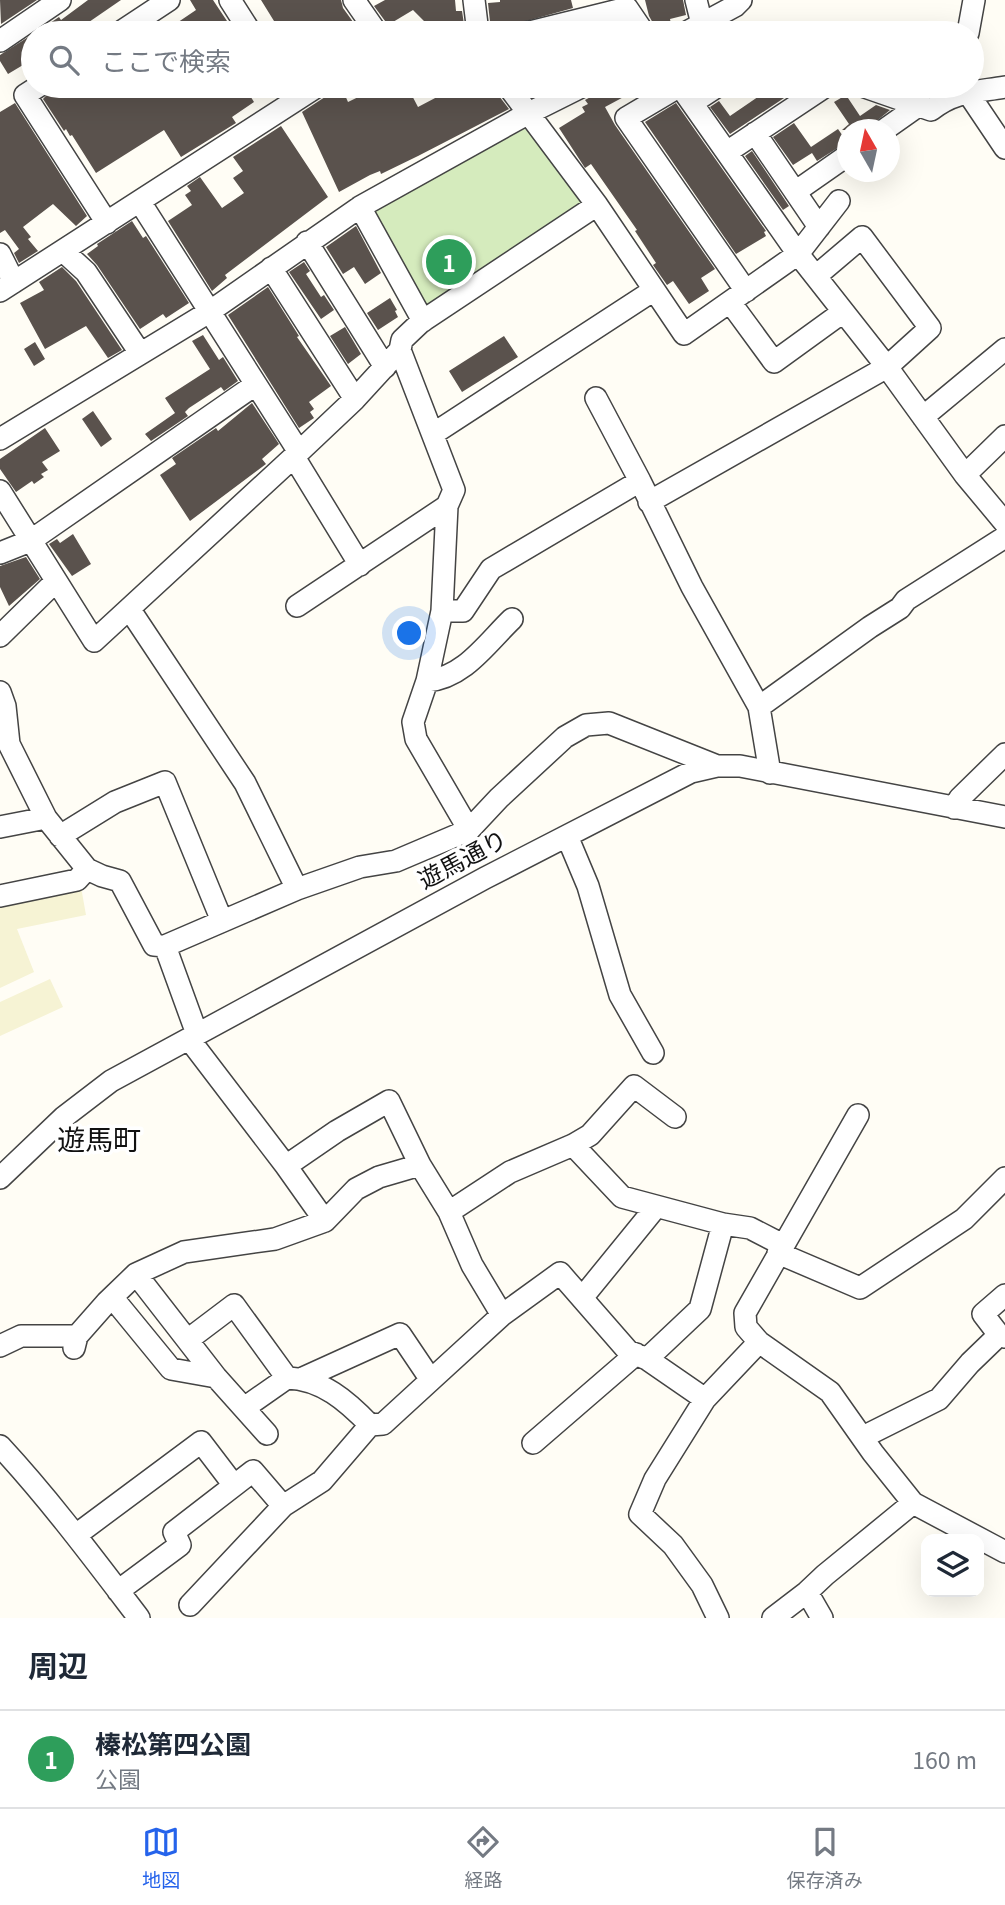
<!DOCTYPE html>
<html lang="ja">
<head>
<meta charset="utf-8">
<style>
  :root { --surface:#fff; --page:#f2f2f3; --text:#1f2937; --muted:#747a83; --line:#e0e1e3; --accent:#2563eb }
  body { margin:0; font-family:Georgia,"Noto Sans JP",serif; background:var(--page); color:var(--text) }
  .controls { position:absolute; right:21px; bottom:21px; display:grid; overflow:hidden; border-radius:14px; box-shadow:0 7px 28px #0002 }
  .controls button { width:63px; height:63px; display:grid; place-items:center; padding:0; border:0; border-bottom:2px solid var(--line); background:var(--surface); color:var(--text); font:35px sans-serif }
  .compass { position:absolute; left:837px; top:119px; width:63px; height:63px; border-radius:50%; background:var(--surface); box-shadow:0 7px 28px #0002; rotate:351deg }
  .you { position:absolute; left:410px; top:634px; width:24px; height:24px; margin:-18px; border:5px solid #fff; border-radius:50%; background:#1a73e8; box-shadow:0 0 0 10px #1a73e833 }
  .badge { display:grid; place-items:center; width:46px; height:46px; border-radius:50%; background:var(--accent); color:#fff; font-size:23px; font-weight:700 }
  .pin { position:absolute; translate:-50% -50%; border:4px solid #fff; box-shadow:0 2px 7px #0006 }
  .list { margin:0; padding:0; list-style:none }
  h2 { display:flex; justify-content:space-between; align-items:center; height:91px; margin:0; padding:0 28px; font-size:30px }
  h2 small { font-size:23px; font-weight:400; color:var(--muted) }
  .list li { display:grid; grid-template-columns:46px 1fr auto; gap:21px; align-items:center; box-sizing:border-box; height:98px; padding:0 28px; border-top:2px solid var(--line) }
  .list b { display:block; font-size:26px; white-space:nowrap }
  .list p { margin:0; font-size:23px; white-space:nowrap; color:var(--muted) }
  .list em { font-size:23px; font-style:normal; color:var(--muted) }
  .icon { flex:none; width:38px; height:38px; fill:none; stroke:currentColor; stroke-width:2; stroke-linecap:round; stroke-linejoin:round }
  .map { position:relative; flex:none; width:1005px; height:1618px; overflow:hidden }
  .search { position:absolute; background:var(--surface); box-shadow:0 7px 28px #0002; left:21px; right:21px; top:21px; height:77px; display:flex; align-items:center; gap:18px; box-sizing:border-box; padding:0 24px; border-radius:38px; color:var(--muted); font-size:26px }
  .sheet { height:189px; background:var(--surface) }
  nav { display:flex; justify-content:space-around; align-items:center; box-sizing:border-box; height:98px; border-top:2px solid var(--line); background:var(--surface); font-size:19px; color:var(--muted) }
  nav a { display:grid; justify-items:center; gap:4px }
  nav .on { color:var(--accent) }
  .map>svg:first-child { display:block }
</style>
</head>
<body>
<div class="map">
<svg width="1005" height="1618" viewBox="0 0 1005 1618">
  <rect width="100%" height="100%" fill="#fffdf5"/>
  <path fill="#f6f3d4" d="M81,887L86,915L17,929L34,972L0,988V905Z
    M50,979L63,1007L0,1036V1002Z"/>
  <path fill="#d5ebbd" d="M524,129L532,131L584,202L430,308L424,306L373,218L376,209Z"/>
  <path fill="#5a524d" d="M0,0H37L1,24Z
    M88,0H121L73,33H35L59,17L61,20Z
    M190,0H213L235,33H162L196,10Z
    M261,0H341L343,8L361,33H264L263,29L274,21Z
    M385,0H455L456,11H462L465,31L426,33V23L413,10L388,25L374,6Z
    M500,0H571L573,8L491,31L488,3L500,2Z
    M645,0H683L686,15L670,19L672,29L658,32L649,16Z
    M33,34V59L8,74L0,61V55Z
    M55,86H244L254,102L232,117L236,123L181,157L164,130L96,173L72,135L70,136L66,129L64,131L43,99Z
    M337,86H341L348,102L381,86H407L418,107L458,86H490L496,98L499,96L509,109L418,156L381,174L380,171L370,175L339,192L302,112L325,97L330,89Z
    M611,86H644L605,107L615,125L715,269L701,278L709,291L689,304L673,281L667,285L653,265L656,263L635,231L637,230L591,164L585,168L559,128L585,112L582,107L588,104L585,100Z
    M774,86H785L790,94L730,134L710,107L719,101L730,116Z
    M846,95L860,116L876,105L890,110L868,128L869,130H842L849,124L834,102Z
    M15,103L87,216L76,226L53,204L23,227L31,237L28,239L38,251L19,263L14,253L19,249L5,230L0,233V112Z
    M676,103L766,231L764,232L766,236L736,254L645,122Z
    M794,123L811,147L838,129L847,142L817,161L812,153L793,165L773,137Z
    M281,126L328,197L225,275L227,278L212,291L168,221L192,205L185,195L191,191L187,186L200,177L222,208L244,193L233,178L243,171L233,157Z
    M752,151L789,206L783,210L745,156Z
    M132,221L143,238L146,236L189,303L166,318L163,314L140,329L97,265L87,254L98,246L97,244Z
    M356,226L381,273L365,284L354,267L343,274L326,247Z
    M304,262L310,271L306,274L321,297L324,295L334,310L321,319L289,272Z
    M62,267L76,281L122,350L108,358L86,326L45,349L20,303L44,290L39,282Z
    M268,287L299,336L297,337L331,386L309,402L314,409L310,412L314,418L299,428L228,315Z
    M390,298L397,310L395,311L398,317L378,330L367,313Z
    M345,327L361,354L348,364L330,336Z
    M203,335L219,360L223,357L238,381L224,391L221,387L189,408L185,412L188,416L151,441L145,434L175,413L165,398L210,369L192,341Z
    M504,336L518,357L462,392L449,371Z
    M35,342L45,359L34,366L24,349Z
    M252,403L279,444L262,459L266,464L190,521L160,475L176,464L172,458L216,428L218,431Z
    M93,411L112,439L101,447L82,419Z
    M45,428L60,451L42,462L48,470L41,474L44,477L34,484L32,481L16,492L0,469V459Z
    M73,534L91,564L72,576L49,544L57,539L60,543Z
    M26,557L40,579L9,606L0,587V566Z"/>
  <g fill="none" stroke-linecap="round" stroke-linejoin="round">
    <g stroke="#444" stroke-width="24">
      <path id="minor" d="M230,0L251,33
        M354,0L377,33
        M474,0L478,33
        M696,0L702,24
        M119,33L169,0
        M526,33L627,8L644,33
        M685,33L735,6L741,0
        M968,33L974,0
        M0,41L60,0
        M39,86L25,95L107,223
        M508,86L597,205L684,334L798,254L839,201
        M680,86L798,254L887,367L965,475L1005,523
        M680,86L626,118L746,291
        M862,86L931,110C954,91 976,92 1005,87
        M968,93L1005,148
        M692,103L718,86
        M884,130L918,106
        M755,133L819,227
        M727,152L826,86
        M795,192L848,155
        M140,202L299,452
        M360,207L423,321
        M307,242L385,367
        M63,251L86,272L140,353
        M0,254L14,282
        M271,268L355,399
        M0,291L318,86
        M730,302L774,362L843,312
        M400,350L454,490L447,506L442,611L427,681L413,722L416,739L469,830
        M596,398L640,481L692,587L759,707L770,773
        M923,417L1005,349
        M433,434L654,290
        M0,439L209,312L360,207L527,114L583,86
        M294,457L360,565
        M965,475L1005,436
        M0,491L94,641L299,452L355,399L400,350L402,340L421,322L597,205
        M649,502L887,367L930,328L862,237L816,276
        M0,553L30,541L255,385
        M297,606L447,506
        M130,610L245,783L297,889
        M442,611H463L491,569L640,481
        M0,636L55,582
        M427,681C464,678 487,643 512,619
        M0,692L5,706L9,744L46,818L87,869L102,876L120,881L154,945L165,946L297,889L360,867L396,861L469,830L499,798L565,737L586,725L609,723L717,766
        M759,707L870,627L900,608L906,600L1005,537
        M954,808L960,798L1005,754
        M0,827L46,818
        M60,836L115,802L165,782L222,921
        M567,836L588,886L620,995L653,1053
        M0,896L77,880L87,869
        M165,946L197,1034
        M189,1039L286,1166L325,1221
        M858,1115L745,1313L746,1327L759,1342L830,1392L873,1453L913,1503L1005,1552
        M573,1145L622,1197L723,1224
        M286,1166L337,1131L389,1101L420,1165L449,1212L472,1265L502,1315
        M0,1178L64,1117L111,1081L485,878L691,772L717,766H740L1005,817
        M449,1212L510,1172L573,1145L590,1135L634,1086L675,1117
        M778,1253L860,1288L964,1219L1005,1178
        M136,1274L216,1377L267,1434
        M1005,1295L983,1314L999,1335L1005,1337
        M112,1297L171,1369L216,1377
        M582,1298L656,1207
        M189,1339L234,1305L287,1378C322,1379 347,1401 370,1425
        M0,1346L21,1336H77
        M74,1348L77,1336L107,1302L136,1274L184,1252L275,1239L325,1221L356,1189L379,1177L420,1165
        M431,1380L502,1315L560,1273L628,1351L647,1359
        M705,1399L647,1359L700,1309L723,1224L750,1228L783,1245
        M244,1408L287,1378
        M863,1437L939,1399L970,1363L999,1335
        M533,1443L636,1354
        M0,1446C50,1500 94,1559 139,1618
        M76,1535L201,1442L233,1484
        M118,1591L180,1545L174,1532L253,1471L283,1506
        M190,1605L283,1506L322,1481L370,1425L383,1424L431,1380L400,1334L303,1378
        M718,1618L702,1585L673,1545L640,1514L655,1479L705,1399L759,1342
        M773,1618L807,1592
        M822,1618L807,1592L825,1575L913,1503"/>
    </g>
    <use href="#minor" stroke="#fff" stroke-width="21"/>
  </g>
  <g text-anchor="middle" stroke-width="7" stroke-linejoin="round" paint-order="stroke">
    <g font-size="24" fill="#111" stroke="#fff">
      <text transform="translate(463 860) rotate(-28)" y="8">遊馬通り</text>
    </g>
    <g font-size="28" fill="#111" stroke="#fff">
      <text x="99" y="1150">遊馬町</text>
    </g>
  </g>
</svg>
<div class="controls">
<button><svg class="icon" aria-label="layers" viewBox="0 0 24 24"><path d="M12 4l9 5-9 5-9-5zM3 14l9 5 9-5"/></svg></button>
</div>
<svg class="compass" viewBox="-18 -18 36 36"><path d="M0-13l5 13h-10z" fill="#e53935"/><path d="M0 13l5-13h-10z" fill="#747a83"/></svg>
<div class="you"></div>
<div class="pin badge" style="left:449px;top:262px;background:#2e9e5b">1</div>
<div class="search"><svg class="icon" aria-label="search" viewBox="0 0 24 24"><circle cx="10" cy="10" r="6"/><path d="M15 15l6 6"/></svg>ここで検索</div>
</div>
<section class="sheet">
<h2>周辺<small></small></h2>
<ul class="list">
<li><span class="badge" style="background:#2e9e5b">1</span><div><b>榛松第四公園</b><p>公園</p></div><em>160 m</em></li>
</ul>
</section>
<nav>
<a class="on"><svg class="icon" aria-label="map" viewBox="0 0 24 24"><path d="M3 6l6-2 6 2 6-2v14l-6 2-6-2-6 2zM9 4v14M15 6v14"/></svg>地図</a>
<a><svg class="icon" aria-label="directions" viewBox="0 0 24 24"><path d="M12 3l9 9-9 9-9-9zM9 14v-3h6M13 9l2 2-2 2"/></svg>経路</a>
<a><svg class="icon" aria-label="saved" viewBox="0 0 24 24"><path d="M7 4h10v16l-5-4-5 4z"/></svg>保存済み</a>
</nav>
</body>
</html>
